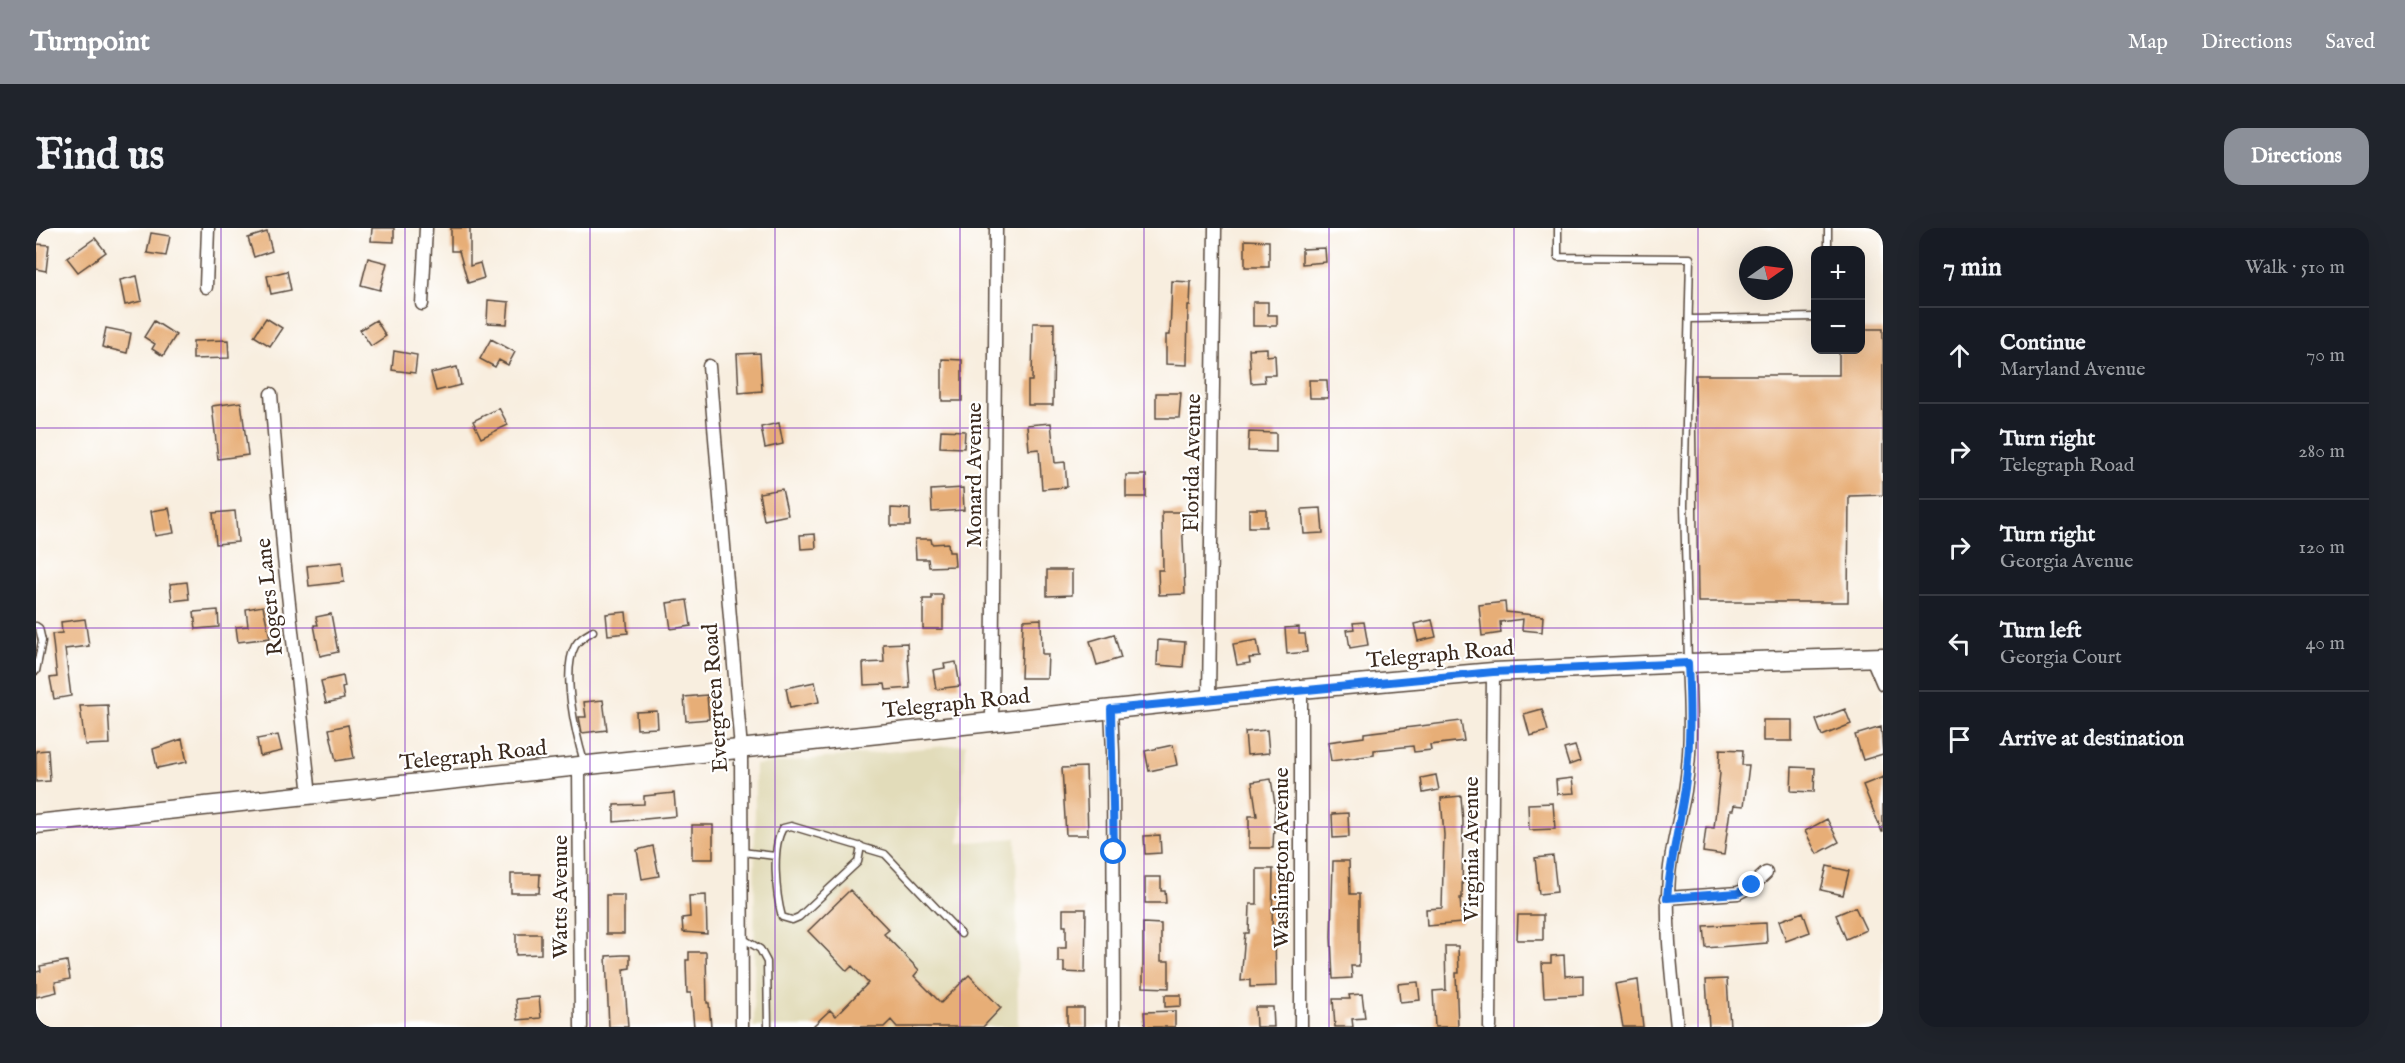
<!DOCTYPE html>
<html lang="en">
<head>
<meta charset="utf-8">
<style>
  :root { --surface:#171b24; --page:#20242c; --text:#f1f3f6; --muted:#9ea1a6; --line:#363941; --accent:#8c9099 }
  body { margin:0; font-family:"IM FELL English",serif; background:var(--page); color:var(--text) }
  .controls { position:absolute; right:18px; top:18px; display:grid; overflow:hidden; border-radius:12px; box-shadow:0 6px 24px #0002 }
  .controls button { width:54px; height:54px; display:grid; place-items:center; padding:0; border:0; border-bottom:2px solid var(--line); background:var(--surface); color:var(--text); font:30px sans-serif }
  .compass { position:absolute; left:1703px; top:18px; width:54px; height:54px; border-radius:50%; background:var(--surface); box-shadow:0 6px 24px #0002; rotate:76deg }
  .stop { position:absolute; width:18px; height:18px; margin:-14px; border:4px solid #1a73e8; border-radius:50%; background:#fff }
  .stop.end { background:#1a73e8; border-color:#fff; box-shadow:0 2px 6px #0008 }
  .list { margin:0; padding:0; list-style:none }
  h2 { display:flex; justify-content:space-between; align-items:center; height:78px; margin:0; padding:0 24px; font-size:26px }
  h2 small { font-size:20px; font-weight:400; color:var(--muted) }
  .list li { display:grid; grid-template-columns:39px 1fr auto; gap:18px; align-items:center; box-sizing:border-box; height:96px; padding:0 24px; border-top:2px solid var(--line) }
  .list b { display:block; font-size:22px; white-space:nowrap }
  .list p { margin:0; font-size:20px; white-space:nowrap; color:var(--muted) }
  .list em { font-size:20px; font-style:normal; color:var(--muted) }
  .icon { flex:none; width:33px; height:33px; fill:none; stroke:currentColor; stroke-width:2; stroke-linecap:round; stroke-linejoin:round }
  .map { position:relative; flex:none; width:1847px; height:799px; overflow:hidden; border-radius:18px }
  header { display:flex; align-items:center; gap:36px; box-sizing:border-box; height:84px; padding:0 30px; background:var(--accent); color:#fff }
  header strong { font-size:28px }
  nav { display:flex; gap:33px; margin-inline-start:auto; font-size:21px }
  .intro { display:flex; align-items:center; justify-content:space-between; box-sizing:border-box; height:144px; padding:0 36px }
  h1 { margin:0; font-size:42px }
  .button { padding:15px 27px; border-radius:18px; background:var(--accent); color:#fff; font-size:21px; font-weight:700 }
  main { display:flex; gap:36px; padding:0 36px }
  aside { flex:1; background:var(--surface); border-radius:18px; box-shadow:0 6px 24px #0002 }
  .map>svg:first-child { display:block }
</style>
</head>
<body>
<header>
<strong>Turnpoint</strong>
<nav><a>Map</a><a>Directions</a><a>Saved</a></nav>
</header>
<div class="intro"><h1>Find us</h1><a class="button">Directions</a></div>
<main>
<div class="map">
<svg width="1847" height="799" viewBox="0 0 1847 799">
  <rect width="100%" height="100%" fill="#fff"/>
  <filter id="ink" filterUnits="userSpaceOnUse"><feTurbulence type="fractalNoise" baseFrequency=".0167" numOctaves="2"/><feDisplacementMap in="SourceGraphic" scale="12" xChannelSelector="R" yChannelSelector="G"/><feConvolveMatrix kernelMatrix="1 2 1 2 8 2 1 2 1" color-interpolation-filters="sRGB"/></filter>
  <filter id="wash" filterUnits="userSpaceOnUse"><feTurbulence type="fractalNoise" baseFrequency=".008" numOctaves="4" result="noise"/><feDisplacementMap in="SourceGraphic" scale="24" xChannelSelector="R" yChannelSelector="G"/><feGaussianBlur stdDeviation="1.35" result="paint"/><feColorMatrix in="noise" values="0 0 0 0 0 0 0 0 0 0 0 0 0 0 0 0 0 1.4 0 .05"/><feComposite in="paint" operator="in"/></filter>
  <g filter="url(#wash)">
    <rect width="100%" height="100%" fill="#f8eedf"/>
    <path fill="#e2dcba" d="M930,516L923,615L980,610L982,799H718L719,537Z"/>
    <g id="blocks">
      <path fill="#e7ae77" d="M336,0H358V14L335,13Z
        M415,0H434V38L444,35L448,50L432,55L423,23H415Z
        M231,4L236,23L218,29L212,10Z
        M115,5L134,8L130,28L111,25Z
        M59,10L70,24L42,44L31,30Z
        M1209,12L1233,13V39H1209Z
        M0,16L13,17L10,43L0,41Z
        M1289,20L1290,34L1266,36V21Z
        M332,30L351,35L344,62L325,57Z
        M251,43L255,62L235,66L231,48Z
        M101,48L106,73L89,77L84,52Z
        M1136,53L1155,54L1154,78H1152L1151,137L1130,136V107H1134Z
        M452,72L473,74L471,96L451,95Z
        M1217,74H1232V87H1241V98H1217Z
        M230,90L246,100L234,118L218,108Z
        M340,92L350,108L335,118L324,102Z
        M118,93L140,107L127,128L116,121L119,116L108,109Z
        M997,95H1018L1017,177H992V153H996Z
        M70,100L95,105L91,125L66,119Z
        M1824,101H1847V267L1813,268L1812,374H1662L1659,147H1803V122H1824Z
        M455,111L479,124L472,137L463,132L459,139L444,131Z
        M192,112L193,130L157,131V113Z
        M1231,120V128L1239,127L1240,147H1228L1229,154L1215,155L1213,121Z
        M358,123L381,127L379,145L356,142Z
        M724,125L726,163L703,165L701,126Z
        M906,131L926,132V173H906Z
        M421,139L425,157L400,163L395,145Z
        M1273,152H1291L1292,170H1274Z
        M1120,165H1145L1143,190H1120Z
        M205,174L212,227L182,231L176,178Z
        M463,180L472,197L445,210L437,193Z
        M743,195L747,216L729,220L725,199Z
        M1015,195L1019,235L1029,234L1031,259L1006,261L1003,221L993,222L991,197Z
        M905,202L929,203L928,220L904,219Z
        M1213,204L1240,205V224L1212,223Z
        M1090,247H1110V269H1090Z
        M927,260L928,282L896,284L895,262Z
        M746,261L752,287L728,292L723,265Z
        M133,280L138,305L119,308L115,283Z
        M855,280L874,281V298H855Z
        M1285,280L1287,305L1268,306L1266,281Z
        M1213,281H1230V299H1213Z
        M199,283L202,314L180,316L177,285Z
        M1126,284H1146L1149,366L1123,367L1122,342H1127Z
        M779,306L780,320L765,321L764,307Z
        M879,311H895L896,316L912,315L913,324H918L919,338L893,339L892,331H880Z
        M306,334L308,354L273,358L271,338Z
        M1011,342H1036V367L1011,368Z
        M151,354L153,371L136,373L134,356Z
        M896,367H907V401H887V371H896Z
        M651,372L655,398L635,401L631,375Z
        M1469,374L1470,384L1507,388L1506,404L1486,402L1487,391L1464,394L1465,405L1446,408L1443,377Z
        M227,378L234,410L202,414L200,399L212,398L210,381Z
        M182,382L183,399L160,401L158,384Z
        M590,384L592,405L572,407L570,386Z
        M295,386L302,424L284,428L278,397H282L280,389Z
        M49,391L53,418L29,421L35,468L18,471L14,450L21,449L16,406L26,405L25,394Z
        M1005,391L1006,426H1012L1011,450H985L987,392Z
        M1396,392L1400,409L1382,413L1378,396Z
        M1328,394L1332,417L1314,420L1311,402L1318,401L1317,395Z
        M1263,399V406H1269L1271,424L1251,426L1249,400Z
        M1078,406L1085,430L1061,437L1054,413Z
        M1122,412L1149,414L1147,439L1121,437Z
        M1221,412L1224,429L1213,430L1214,435L1201,437L1197,416Z
        M871,415L874,460L850,462L849,456L828,457L827,435L848,434L847,416Z
        M920,434L924,458L900,461L897,442L909,440L908,436Z
        M307,448L309,459L306,460L308,471L290,475L285,453Z
        M779,454L783,474L754,480L750,460Z
        M671,467L673,491L650,493L648,469Z
        M567,472L571,502L546,505L543,489H550L548,474Z
        M72,477L74,516L49,517L44,478Z
        M1506,481L1512,503L1494,508L1488,486Z
        M1809,481L1815,496L1786,508L1780,492Z
        M621,483L622,500L601,501L600,484Z
        M1727,492H1756V513H1727Z
        M1425,493L1428,513L1394,517L1395,522L1378,524L1377,518L1338,522V527L1295,533L1292,514L1328,509V505Z
        M312,497L318,530L300,533L293,501Z
        M1845,499L1847,526L1827,532L1819,507Z
        M1231,502L1233,525L1211,527L1209,504Z
        M242,507L246,523L224,528L221,511Z
        M146,511L151,534L121,540L117,521Z
        M1137,517L1141,537L1113,543L1109,523Z
        M1539,518L1544,533L1533,537L1528,521Z
        M1684,521L1707,522L1706,537H1713L1708,578L1698,577L1697,582H1694L1688,627L1667,624L1670,599L1678,600L1684,545L1683,544Z
        M12,522L14,553L0,554V523Z
        M1050,539L1052,607H1030L1026,540Z
        M1756,539L1779,540L1778,564L1755,563Z
        M1400,547L1403,562L1387,565L1385,550Z
        M1847,549V604H1846L1827,557Z
        M1536,550L1538,565L1521,566L1520,552Z
        M1235,551L1239,576L1237,620H1213V588H1221L1216,554Z
        M638,565L640,588L578,594V577L608,576V568Z
        M1425,568L1427,594L1426,670H1424L1426,695L1391,698L1390,681L1406,680L1408,607L1405,570Z
        M1517,575L1519,601L1493,602L1492,576Z
        M1312,585L1313,609L1297,610L1296,586Z
        M1791,591L1803,614L1781,626L1769,603Z
        M656,597H677V631H656Z
        M1124,607L1125,625L1109,626L1108,608Z
        M617,618L623,648L606,651L601,622Z
        M1517,628L1521,664L1503,666L1499,630Z
        M1297,633H1313L1314,666H1323V738H1315L1316,750L1297,751L1295,709Z
        M1791,638L1813,643L1807,667L1785,662Z
        M1221,641H1237L1236,706H1239L1240,758L1214,759V752L1205,753L1209,705H1213L1214,676H1221Z
        M475,646H504L503,665H475Z
        M1109,649H1125V663H1129L1130,675H1109Z
        M814,662L853,702L848,706L883,742L878,748L905,775L933,747L965,780L947,799H861L855,792L848,799H776L794,782L800,788L832,755L816,738L811,743L772,703Z
        M570,667H588V706H570Z
        M670,667L671,706L647,704L646,690L654,689L653,668Z
        M1819,679L1830,702L1810,711L1800,687Z
        M1027,681H1050L1049,745L1028,744V734H1022V720H1030V698H1027Z
        M1767,684L1774,704L1750,713L1743,693Z
        M1482,687H1507V712H1481Z
        M1107,695L1125,696V733H1133V760L1107,759Z
        M1730,695L1731,715L1670,720L1668,698Z
        M480,706H505V726L480,727Z
        M1409,718H1422L1423,745H1420L1422,799H1399L1397,763L1410,762Z
        M653,724H670L671,775H673L675,799H658L655,765H651L650,732H653Z
        M586,727H594V740L588,741L592,799H573L570,728Z
        M1528,727L1529,748L1547,747V767L1508,769L1506,735H1515V728Z
        M31,733L34,751L19,754L21,764L0,769V744L5,743L4,738Z
        M1691,751L1694,799H1673L1670,752Z
        M1602,752L1607,799H1587L1579,756Z
        M1382,754L1384,772L1364,774L1362,756Z
        M1326,766L1329,790L1316,791L1317,799H1299L1297,771H1314L1313,767Z
        M1129,767H1145V778L1129,779Z
        M503,769L505,790L482,792L480,771Z
        M1219,779H1237L1238,799H1220Z
        M1031,780H1048V799H1031Z
        M1139,783V799H1109L1108,784Z"/>
    </g>
  </g>
  <g filter="url(#ink)">
    <use href="#blocks" fill-opacity="0" stroke="#57473b" stroke-width="1.5"/>
    <g fill="none" stroke-linecap="round" stroke-linejoin="round">
      <g stroke="#57473b" stroke-width="9">
        <path id="service" d="M1522,0V29L1654,30L1648,277L1652,434
          M1792,0V22
          M1653,91L1780,89
          M0,398L3,400L6,413L0,443
          M548,534C540,507 525,444 539,418C543,411 550,407 557,403
          M825,618L822,634L763,689L756,692L746,689C740,667 735,619 747,600L755,598L849,626L925,706
          M706,624L739,628
          M706,710L724,721L731,734L732,799"/>
      </g>
      <g stroke="#57473b" stroke-width="15">
        <path id="minor" d="M170,59L172,0
          M386,76L390,0
          M673,138L705,521L706,799
          M235,166L248,330L274,567
          M1836,430L1847,456
          M1173,471L1179,0
          M1075,481L1077,524L1078,799
          M956,494L960,0
          M543,539L545,799
          M1631,670L1702,665L1717,657L1730,645
          M1265,799V461
          M1454,799L1457,444
          M1641,799C1636,749 1629,698 1633,648C1635,620 1644,591 1649,563C1656,520 1654,477 1652,435"/>
      </g>
      <g stroke="#57473b" stroke-width="21">
        <path id="primary" d="M0,596L1265,461L1457,444L1652,435L1847,429"/>
      </g>
      <use href="#service" stroke="#fff" stroke-width="6"/>
      <use href="#minor" stroke="#fff" stroke-width="12"/>
      <use href="#primary" stroke="#fff" stroke-width="18"/>
    </g>
  </g>
  <g fill="none" stroke-linecap="round" stroke-linejoin="round" filter="url(#ink)">
    <path stroke="#1a73e8" stroke-width="8" d="M1078,624L1075,481L1457,444L1652,435C1654,477 1655,518 1649,560C1644,597 1634,633 1631,670L1702,665L1716,657"/>
  </g>
  <path fill="none" stroke="#7b2cbf" stroke-width="1.5" stroke-opacity="0.55" d="M185,0V799M369,0V799M554,0V799M739,0V799M924,0V799M1108,0V799M1293,0V799M1478,0V799M1662,0V799M0,200H1847M0,400H1847M0,599H1847"/>
  <g text-anchor="middle" stroke-width="4.5" stroke-linejoin="round" paint-order="stroke">
    <g font-size="22" fill="#3b2a1e" stroke="#fff">
      <text transform="translate(1155 235) rotate(-89)" y="8">Florida Avenue</text>
      <text transform="translate(937 247) rotate(-90)" y="8">Monard Avenue</text>
      <text transform="translate(232 369) rotate(-96)" y="8">Rogers Lane</text>
      <text transform="translate(1404 425) rotate(-5)" y="8">Telegraph Road</text>
      <text transform="translate(678 470) rotate(-94)" y="8">Evergreen Road</text>
      <text transform="translate(920 474) rotate(-6)" y="8">Telegraph Road</text>
      <text transform="translate(437 526) rotate(-6)" y="8">Telegraph Road</text>
      <text transform="translate(1434 621) rotate(-90)" y="8">Virginia Avenue</text>
      <text transform="translate(1244 630) rotate(-90)" y="8">Washington Avenue</text>
      <text transform="translate(523 669) rotate(-90)" y="8">Watts Avenue</text>
    </g>
  </g>
</svg>
<div class="controls">
<button>+</button>
<button>−</button>
</div>
<svg class="compass" viewBox="-18 -18 36 36"><path d="M0-13l5 13h-10z" fill="#e53935"/><path d="M0 13l5-13h-10z" fill="#9ea1a6"/></svg>
<div class="stop" style="left:1078px;top:624px"></div>
<div class="stop end" style="left:1716px;top:657px"></div>
</div>
<aside>
<h2>7 min<small>Walk · 510 m</small></h2>
<ul class="list">
<li><svg class="icon" aria-label="ahead" viewBox="0 0 24 24"><path d="M12 20V5M6 11l6-6 6 6"/></svg><div><b>Continue</b><p>Maryland Avenue</p></div><em>70 m</em></li>
<li><svg class="icon" aria-label="right" viewBox="0 0 24 24"><path d="M7 20v-9h11M14 6l5 5-5 5"/></svg><div><b>Turn right</b><p>Telegraph Road</p></div><em>280 m</em></li>
<li><svg class="icon" aria-label="right" viewBox="0 0 24 24"><path d="M7 20v-9h11M14 6l5 5-5 5"/></svg><div><b>Turn right</b><p>Georgia Avenue</p></div><em>120 m</em></li>
<li><svg class="icon" aria-label="left" viewBox="0 0 24 24"><path d="M17 20v-9H6M10 6l-5 5 5 5"/></svg><div><b>Turn left</b><p>Georgia Court</p></div><em>40 m</em></li>
<li><svg class="icon" aria-label="arrive" viewBox="0 0 24 24"><path d="M6 21V4h12l-3 4 3 4H6"/></svg><div><b>Arrive at destination</b></div></li>
</ul>
</aside>
</main>
</body>
</html>
